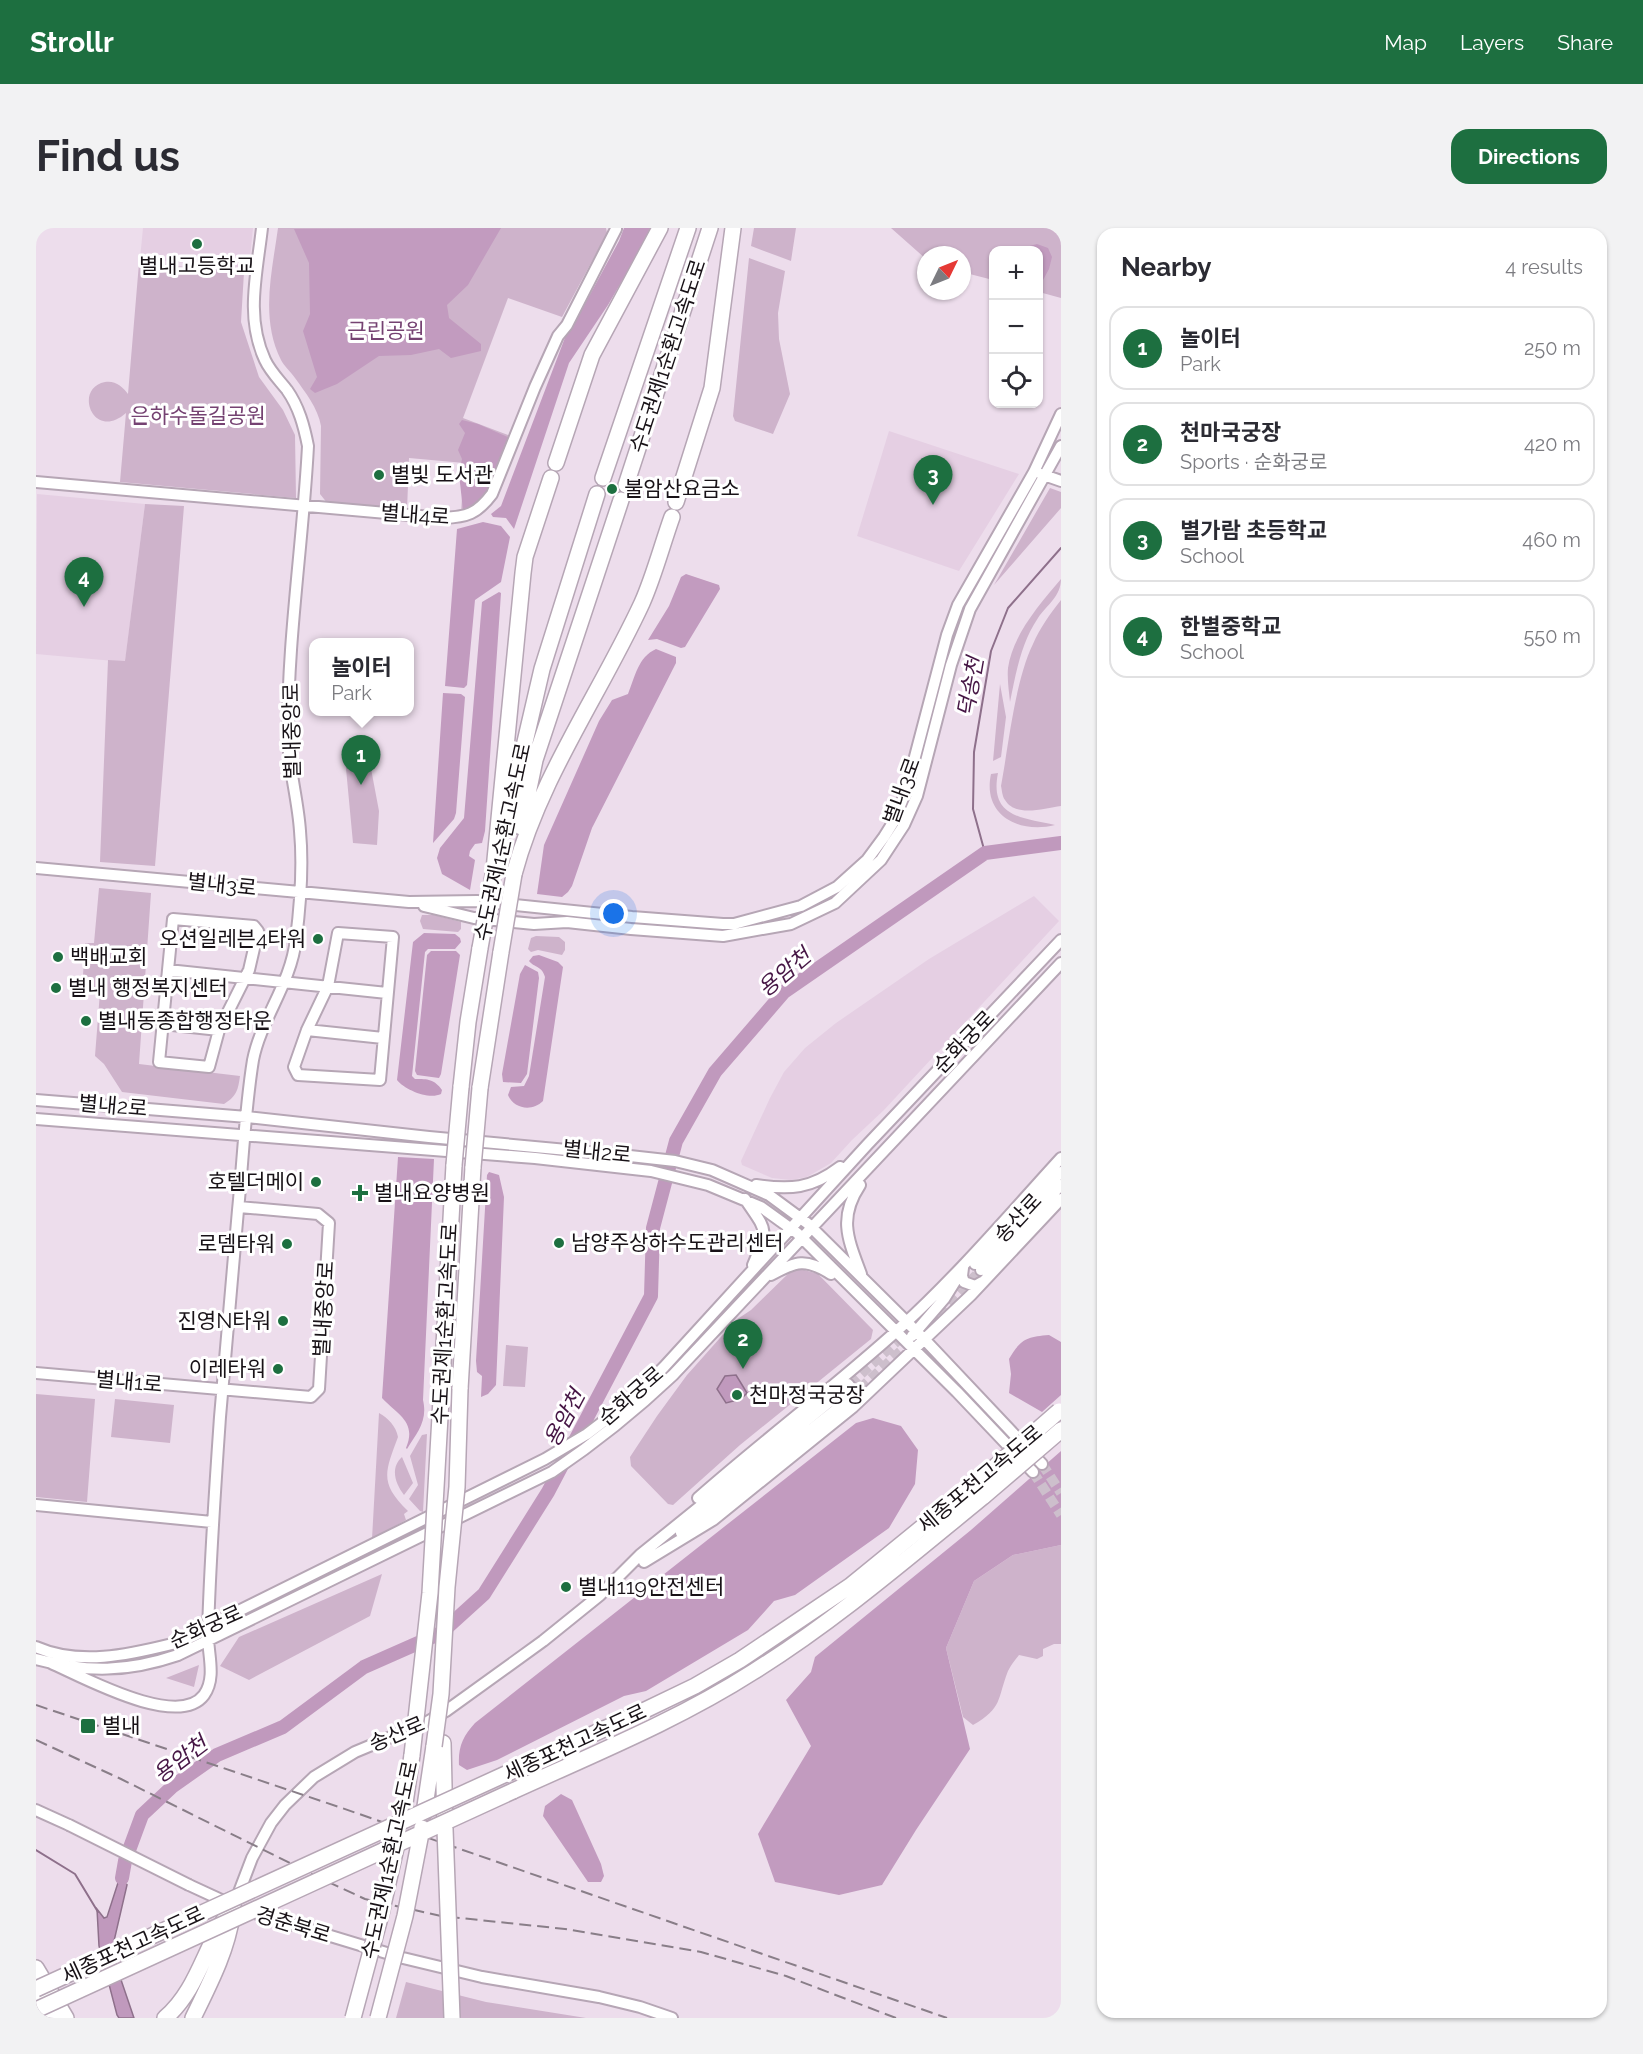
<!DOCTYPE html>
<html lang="en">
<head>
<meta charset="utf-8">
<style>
  :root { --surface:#fff; --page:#f2f2f3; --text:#2b2b33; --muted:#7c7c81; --line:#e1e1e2; --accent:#1d6f40 }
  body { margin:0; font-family:Raleway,"Noto Sans KR",sans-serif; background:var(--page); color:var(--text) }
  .controls { position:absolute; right:18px; top:18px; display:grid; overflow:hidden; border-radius:12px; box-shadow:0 2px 4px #0004 }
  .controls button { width:54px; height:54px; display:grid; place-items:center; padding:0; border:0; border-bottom:2px solid var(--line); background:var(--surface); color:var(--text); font:30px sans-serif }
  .compass { position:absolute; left:881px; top:18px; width:54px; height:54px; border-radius:50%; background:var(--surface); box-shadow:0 2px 4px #0004; rotate:47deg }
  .you { position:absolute; left:578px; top:686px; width:21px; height:21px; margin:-15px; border:4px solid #fff; border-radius:50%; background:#1a73e8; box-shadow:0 0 0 9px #1a73e833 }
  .badge { display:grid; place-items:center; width:39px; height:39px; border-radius:50%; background:var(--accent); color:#fff; font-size:20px; font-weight:700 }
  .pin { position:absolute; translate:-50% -50px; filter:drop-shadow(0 2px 3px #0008) }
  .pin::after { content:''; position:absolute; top:32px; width:21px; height:18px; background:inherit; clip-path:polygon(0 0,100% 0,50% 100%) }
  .popup { position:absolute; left:273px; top:410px; width:105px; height:78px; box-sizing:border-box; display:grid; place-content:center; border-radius:12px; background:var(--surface); filter:drop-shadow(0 2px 4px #0005); font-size:20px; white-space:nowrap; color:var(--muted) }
  .popup b { font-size:22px; color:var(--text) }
  .popup::after { content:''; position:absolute; left:50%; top:100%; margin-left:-12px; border:12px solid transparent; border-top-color:var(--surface) }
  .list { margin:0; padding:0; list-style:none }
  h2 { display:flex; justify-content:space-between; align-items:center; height:78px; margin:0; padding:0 24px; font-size:26px }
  h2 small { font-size:20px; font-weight:400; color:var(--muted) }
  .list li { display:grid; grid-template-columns:39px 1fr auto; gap:18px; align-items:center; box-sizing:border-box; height:84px; margin:0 12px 12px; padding:0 12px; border:2px solid var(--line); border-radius:18px }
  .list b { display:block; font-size:22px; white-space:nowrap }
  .list p { margin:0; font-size:20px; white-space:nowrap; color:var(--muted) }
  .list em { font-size:20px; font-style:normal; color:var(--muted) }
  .icon { flex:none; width:33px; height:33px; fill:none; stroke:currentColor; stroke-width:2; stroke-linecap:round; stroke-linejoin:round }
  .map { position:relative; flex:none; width:1025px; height:1790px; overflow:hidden; border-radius:18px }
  header { display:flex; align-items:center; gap:36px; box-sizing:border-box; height:84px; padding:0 30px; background:var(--accent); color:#fff }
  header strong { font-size:28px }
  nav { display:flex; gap:33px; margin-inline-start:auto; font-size:21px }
  .intro { display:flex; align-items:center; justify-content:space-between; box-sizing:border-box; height:144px; padding:0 36px }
  h1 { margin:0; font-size:42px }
  .button { padding:15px 27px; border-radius:18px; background:var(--accent); color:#fff; font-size:21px; font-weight:700 }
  main { display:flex; gap:36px; padding:0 36px }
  aside { flex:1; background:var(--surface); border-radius:18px; box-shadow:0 2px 4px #0004 }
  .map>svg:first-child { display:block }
</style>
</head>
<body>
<header>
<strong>Strollr</strong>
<nav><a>Map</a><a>Layers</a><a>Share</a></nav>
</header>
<div class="intro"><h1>Find us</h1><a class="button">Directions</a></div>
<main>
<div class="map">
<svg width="1025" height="1790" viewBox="0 0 1025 1790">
  <rect width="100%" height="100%" fill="#edddec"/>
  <path fill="#e5cfe3" d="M107,0H217L213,40L104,31Z
    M853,203L983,246L923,343L821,308Z
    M1,266L109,276L89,434L0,426Z
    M998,668L1023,693L848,882L816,912L795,935L771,949L755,952L736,950L706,937L705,933L734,870L748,844L769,820L800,795L893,731Z"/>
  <path fill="#ceb3cb" d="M242,0H570L571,5L526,89L472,70L427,190L475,208L456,256L425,286L428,235L373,230L371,283L292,276L284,266L285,198C282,180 269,164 259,150C255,144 248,138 245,132C224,90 236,44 242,0Z
    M718,0H760L755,33L715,18Z
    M855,0H1025V70L1003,64L1002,22H957V52L926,44V27H890V31Z
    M713,30L749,43L742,85L743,111L754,166L737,206L699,193L697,188Z
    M103,35L208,44L205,94L223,149L247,182L259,207L260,270L84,254L90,185C57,214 37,160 69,154C79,152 87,159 92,166Z
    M1014,260L1025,264V280L958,357Z
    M109,276L148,278L119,638L64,634L72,432L89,433Z
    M1025,351C1025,368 1011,377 1002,390C985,415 980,445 974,474C973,463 971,451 972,440C977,406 1004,376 1025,351Z
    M1025,372V578C1008,580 980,590 969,572C966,568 966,562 965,558C973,515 979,453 997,416C1004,400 1014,386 1025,372Z
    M964,456L970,489L965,529L957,533Z
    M309,530H333L343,583L341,617L317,615Z
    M962,545C953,589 987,590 1019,597C984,606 946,588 955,546Z
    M63,660L115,665L103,836L204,848C202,862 201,868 188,876L86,864L68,836L59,828L64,764L46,763L49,715H58Z
    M386,687H398L425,694V701L422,704L387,701L384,693Z
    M500,708L523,709L529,714V722L526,727L502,722L495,724L492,721L495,710Z
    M765,1041L782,1046L837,1102L835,1111L704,1217L637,1277L632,1276L595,1238L594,1229L621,1188L651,1147L700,1092L715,1082L756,1042Z
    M470,1117L492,1119L489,1159L467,1158Z
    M0,1166L59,1171L51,1274L0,1269Z
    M79,1171L138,1177L134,1215L75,1209Z
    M343,1185C352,1190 360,1198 362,1209C349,1244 343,1255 372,1283L368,1286L370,1292L336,1311Z
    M391,1206L387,1284L384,1283L373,1271L382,1257L374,1228L386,1207Z
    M366,1229L377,1255L368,1267C359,1255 354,1240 366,1229Z
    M1025,1317V1416H1018L1007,1421V1428L1001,1431L983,1427C979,1432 975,1437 972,1443C961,1471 967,1480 937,1497L927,1489L910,1420L938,1353L977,1327Z
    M346,1346L334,1388L213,1452L184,1438L203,1409Z
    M163,1437L158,1459L130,1450Z
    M370,1754L450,1774L550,1790H360Z"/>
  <path fill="#c29bbf" d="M465,0L432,57L411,77L413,90L445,116V123L415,130L403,121L375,127L343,128L301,156L279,165L274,161L281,149L267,103L274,86L273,35L258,1Z
    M588,0H617L572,77L533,135L478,301L470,290L457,289L455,286L465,278L530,107L537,98L583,13Z
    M1001,16L1012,20L1016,29L1013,41L1007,52H1003L1002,22H979Z
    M426,192L442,196L476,211L453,267L442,280L427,282L423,246L426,231L422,222L429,205L423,196Z
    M447,294L465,298L474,309L465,354L439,372L431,457L428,460L409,458L421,301Z
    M650,346L683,357L684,361L649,419L645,420L621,411L612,412L633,378L645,349Z
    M463,364L465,365L449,603L446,615L439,616L434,623L433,628L439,632L434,662L406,646L401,630L404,620L428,590L446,374Z
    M620,421L640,429V435L556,600L536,658L532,664L526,669L501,666L508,617L563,493L576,472L592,466C599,449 602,429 620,421Z
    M407,465L425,466L429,469L420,585L418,591L397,615Z
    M388,705L419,706L424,710L425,714L419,721H392L389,724L376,848L379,851C392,851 398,851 406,862L405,866C393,872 369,862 361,852L377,714Z
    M395,723H420L424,727L405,846L403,850L381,847L379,843L391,727Z
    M503,727L522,734L527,739L507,873C496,884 478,881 472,867L475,859L488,858L493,848L509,749C506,738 499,740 493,733L497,728Z
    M489,737L502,744L503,750L491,846L485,855L467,854L466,846L484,746Z
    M362,929L398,931L387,1172C392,1193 381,1205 371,1221L370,1220C381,1194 362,1187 346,1170Z
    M453,944L463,947L468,969L460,1157L452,1166L445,1169L446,1148L441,1144L440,1133L451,947Z
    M1013,1107L1025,1114V1167L1006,1184L973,1165L975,1146L973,1131C985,1111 990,1109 1013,1107Z
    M837,1190L865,1198L882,1222L879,1256L853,1300L759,1367L738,1373L712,1402L610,1463L588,1468L461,1532L431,1542L423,1537C422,1519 427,1508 439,1495L820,1195Z
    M1025,1223V1317L977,1327L938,1353L910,1420L934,1521L880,1602L846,1657L803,1667L739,1654L722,1606L775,1518L750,1472L775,1444L779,1429L935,1302Z
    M525,1566L536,1572L565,1636L568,1648L565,1654H552L507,1588L509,1578Z"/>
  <path fill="#c099bd" stroke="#8e708b" stroke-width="1.5" d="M700,1147L711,1165L705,1171L690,1175L681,1161L689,1148Z
    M89,1633L91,1657L78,1713L81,1740L98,1790H83L81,1787L63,1718L61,1681L68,1690L71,1689Z"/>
  <path fill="#edddec" d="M89,1630L92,1632L94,1657L80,1651Z"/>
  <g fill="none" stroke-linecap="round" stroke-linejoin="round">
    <path stroke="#8e708b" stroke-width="2" d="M949,625L937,581L938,524L955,423L972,380L1025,320
      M0,1622L39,1646L62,1684"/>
    <path stroke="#c099bd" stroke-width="14" d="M86,1650L89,1633L106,1587L137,1558L181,1527L247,1499L328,1439L405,1405L448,1366L512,1264L615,1068L617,1000L640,913L679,844L748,764L949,625L1025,615"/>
    <path stroke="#cdbfcc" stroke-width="10" stroke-dasharray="10 5" stroke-linecap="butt" d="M892,1097L945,1042
      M803,1166L882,1094
      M813,1171L879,1110
      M1006,1236L1025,1265
      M997,1244L1025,1287"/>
    <g stroke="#b6a6b5" stroke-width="14">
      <path id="minor" d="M1005,246L1025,253
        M0,254L407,290C431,289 441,286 456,266L499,159L522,108L531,97L580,1
        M0,640L373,674L441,673L596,689L687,696H698L765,678L801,659L831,632L848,609L858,593L870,563L911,407L922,377L998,244L1025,186
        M388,678L438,690L498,696L531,694L595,701L687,708L755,696L799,675L845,632L868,597L881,568L915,437L934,381L1025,218
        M137,691L218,698L222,703L213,742L183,802L173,839L123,834Z
        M302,705L357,709L344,852L262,847L258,839L271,802L292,758Z
        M132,742L351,765
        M127,796L183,802
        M271,802L347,810
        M0,872L211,889L393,909L585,927L639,933L676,942L733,967L771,995L889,1112L1006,1236
        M0,891L499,930L615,943L672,957L725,979L761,1005L921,1164L997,1244
        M720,957C754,962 775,961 804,939
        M824,957C802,990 812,1011 825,1046
        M709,971C731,1004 733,999 717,1037
        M939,1036L1025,944
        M927,1040L926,1048L928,1054L939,1058L946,1054
        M945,1042L1025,957
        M735,1047C760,1033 770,1030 795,1046
        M876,1108L908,1071L923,1047
        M0,1145L275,1169L283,1161L293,995L282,986L203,979
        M800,1158L812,1156L820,1166L817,1179
        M662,1270C729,1211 799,1159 865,1099C922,1047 973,987 1025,930
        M0,1277L176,1294
        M645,1305L811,1173
        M608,1334L677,1292L817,1179L935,1067L1025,971
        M0,1419C43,1438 92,1427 136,1416L509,1231L551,1206L593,1174L628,1139L831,917L1025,712
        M0,1431C51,1445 92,1444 142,1427L516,1244C559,1215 599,1183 637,1147L1025,735
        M15,1435C45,1448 142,1502 168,1467C181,1449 171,1424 172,1404C174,1332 179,1261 184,1189C190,1120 196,1051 202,982C207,932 209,881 217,832C225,791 255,756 260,711C264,679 267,635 264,603C262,572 253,542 252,511C251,413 267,315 272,218C268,198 263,179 251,162C243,152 234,143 229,132C209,89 221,45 226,0
        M0,1582L33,1597
        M153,1657L192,1675
        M200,1672L216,1630L235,1595L249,1577L278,1549L319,1524L391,1494L410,1483L507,1413L564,1367L604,1327L803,1166
        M212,1683L367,1730L446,1749L563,1769L604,1779L636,1790"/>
    </g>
    <g stroke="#b6a6b5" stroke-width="18">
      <path id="highway" d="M520,235L556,127L624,0
        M567,250L652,0
        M590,257L674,0
        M640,274L676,160L697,0
        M472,587L506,441L561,266
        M485,599L499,532L585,272
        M458,642L487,345L489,329L515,250
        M478,646C504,549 564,466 606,375C618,348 626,317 636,289
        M425,859L432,794L444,720
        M444,860L465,724
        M424,1161L437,939
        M405,1171L418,937
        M407,1515L409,1601
        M474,1544L605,1484L659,1458L704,1432L814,1358L938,1257
        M477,1563C558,1526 642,1492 717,1444C799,1393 873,1329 948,1268
        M368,1582L376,1527
        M388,1585L398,1518
        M0,1740L30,1790
        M0,1764L15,1790
        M129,1790C154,1769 164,1738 178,1710C183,1699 191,1688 197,1678
        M157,1790C173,1757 191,1723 196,1687"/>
    </g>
    <use href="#minor" stroke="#fff" stroke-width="10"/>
    <use href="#highway" stroke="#fff" stroke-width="15"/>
    <path stroke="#897e88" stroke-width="2" stroke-dasharray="12 6" stroke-linecap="butt" d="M0,1477L303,1579L911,1790
      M0,1512L85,1551L290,1653L329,1671L405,1688L529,1701L665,1724L750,1748L860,1790"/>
    <g stroke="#b6a6b5" stroke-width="14" stroke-linecap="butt">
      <path id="minor-bridge" d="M33,1597L153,1657"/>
    </g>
    <g stroke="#b6a6b5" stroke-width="18" stroke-linecap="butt">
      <path id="highway-bridge" d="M444,720L458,642
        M465,724L478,646
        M418,937L425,859
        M437,939L444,860
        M938,1257L1023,1183
        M948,1268L1025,1202
        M398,1518L405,1466L411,1359L421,1259L424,1161
        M376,1527L394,1365L405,1171
        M409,1601L416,1790
        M0,1761L474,1544
        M0,1782L477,1563
        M317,1790L345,1686L362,1611
        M342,1790L369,1688L386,1600"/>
    </g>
    <use href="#minor-bridge" stroke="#fff" stroke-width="10"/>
    <use href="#highway-bridge" stroke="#fff" stroke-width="15"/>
  </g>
  <g fill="#1d6f40" stroke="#fff" stroke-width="2">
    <circle cx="161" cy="16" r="6"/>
    <circle cx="343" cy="247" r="6"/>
    <circle cx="576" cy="261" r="6"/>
    <circle cx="282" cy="711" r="6"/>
    <circle cx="22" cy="729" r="6"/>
    <circle cx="20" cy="760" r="6"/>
    <circle cx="50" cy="793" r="6"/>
    <circle cx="280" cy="954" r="6"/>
    <path d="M321 956h6v6h6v6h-6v6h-6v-6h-6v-6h6z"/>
    <circle cx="523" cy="1015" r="6"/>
    <circle cx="251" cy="1016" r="6"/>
    <circle cx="247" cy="1093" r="6"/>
    <circle cx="242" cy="1141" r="6"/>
    <circle cx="701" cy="1167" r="6"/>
    <circle cx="530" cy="1359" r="6"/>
    <rect x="44" y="1490" width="16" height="16" rx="3"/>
  </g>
  <g text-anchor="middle" stroke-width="6" stroke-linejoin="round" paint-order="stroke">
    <g font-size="21" fill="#181217" stroke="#fff" text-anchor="start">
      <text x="161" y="45" text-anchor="middle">별내고등학교</text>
      <text x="355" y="254">별빛 도서관</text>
      <text x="588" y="268">불암산요금소</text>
      <text x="270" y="718" text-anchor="end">오션일레븐4타워</text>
      <text x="34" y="736">백배교회</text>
      <text x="32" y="767">별내 행정복지센터</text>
      <text x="62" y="800">별내동종합행정타운</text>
      <text x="268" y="961" text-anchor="end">호텔더메이</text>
      <text x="338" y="972">별내요양병원</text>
      <text x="535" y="1022">남양주상하수도관리센터</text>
      <text x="239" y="1023" text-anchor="end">로뎀타워</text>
      <text x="235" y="1100" text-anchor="end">진영N타워</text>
      <text x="230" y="1148" text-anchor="end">이레타워</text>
      <text x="713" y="1174">천마정국궁장</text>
      <text x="542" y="1366">별내119안전센터</text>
      <text x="66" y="1505">별내</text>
    </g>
    <g font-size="21" fill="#754272" stroke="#fff">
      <text x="350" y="110">근린공원</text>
      <text x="162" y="195">은하수돌길공원</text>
    </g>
    <g font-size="21" fill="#181217" stroke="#fff">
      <text transform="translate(632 128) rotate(-72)" y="7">수도권제1순환고속도로</text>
      <text transform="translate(379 287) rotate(4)" y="7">별내4로</text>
      <text transform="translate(256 503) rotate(-91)" y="7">별내중앙로</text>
      <text transform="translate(866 563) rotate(-70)" y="7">별내3로</text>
      <text transform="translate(467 614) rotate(-78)" y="7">수도권제1순환고속도로</text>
      <text transform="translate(186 657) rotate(6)" y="7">별내3로</text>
      <text transform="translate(928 814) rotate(-46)" y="7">순화궁로</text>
      <text transform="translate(77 878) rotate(5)" y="7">별내2로</text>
      <text transform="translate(561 924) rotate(6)" y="7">별내2로</text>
      <text transform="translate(982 990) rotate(-47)" y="7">송산로</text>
      <text transform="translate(288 1081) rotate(-87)" y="7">별내중앙로</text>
      <text transform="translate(409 1096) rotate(-87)" y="7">수도권제1순환고속도로</text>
      <text transform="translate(93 1154) rotate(5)" y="7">별내1로</text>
      <text transform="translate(595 1168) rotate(-41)" y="7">순화궁로</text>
      <text transform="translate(944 1251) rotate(-40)" y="7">세종포천고속도로</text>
      <text transform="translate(170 1399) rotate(-24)" y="7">순화궁로</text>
      <text transform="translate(361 1506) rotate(-23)" y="7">송산로</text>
      <text transform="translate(539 1515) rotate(-25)" y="7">세종포천고속도로</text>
      <text transform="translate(354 1632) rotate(-78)" y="7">수도권제1순환고속도로</text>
      <text transform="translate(257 1697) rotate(17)" y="7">경춘북로</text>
      <text transform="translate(97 1717) rotate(-25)" y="7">세종포천고속도로</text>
    </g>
    <g font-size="22" font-style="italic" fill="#461645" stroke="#fff">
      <text transform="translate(934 459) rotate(-80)" y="8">덕송천</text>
      <text transform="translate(748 744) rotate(-40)" y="8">용암천</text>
      <text transform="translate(528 1190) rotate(-62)" y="8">용암천</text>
      <text transform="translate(144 1531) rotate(-37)" y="8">용암천</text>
    </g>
  </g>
</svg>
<div class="controls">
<button>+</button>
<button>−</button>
<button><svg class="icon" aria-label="locate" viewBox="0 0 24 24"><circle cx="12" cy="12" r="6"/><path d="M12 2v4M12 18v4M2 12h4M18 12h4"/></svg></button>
</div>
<svg class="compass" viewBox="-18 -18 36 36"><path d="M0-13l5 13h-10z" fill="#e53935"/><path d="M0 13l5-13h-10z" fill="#7c7c81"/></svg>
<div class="you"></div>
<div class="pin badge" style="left:325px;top:557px">1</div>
<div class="popup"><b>놀이터</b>Park</div>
<div class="pin badge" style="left:707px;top:1141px">2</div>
<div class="pin badge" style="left:897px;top:277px">3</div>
<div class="pin badge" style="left:48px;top:379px">4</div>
</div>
<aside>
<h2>Nearby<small>4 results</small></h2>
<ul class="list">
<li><span class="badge">1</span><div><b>놀이터</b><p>Park</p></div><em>250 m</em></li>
<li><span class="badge">2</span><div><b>천마국궁장</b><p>Sports · 순화궁로</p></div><em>420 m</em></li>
<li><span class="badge">3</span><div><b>별가람 초등학교</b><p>School</p></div><em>460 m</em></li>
<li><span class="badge">4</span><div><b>한별중학교</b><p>School</p></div><em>550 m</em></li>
</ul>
</aside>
</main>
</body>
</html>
